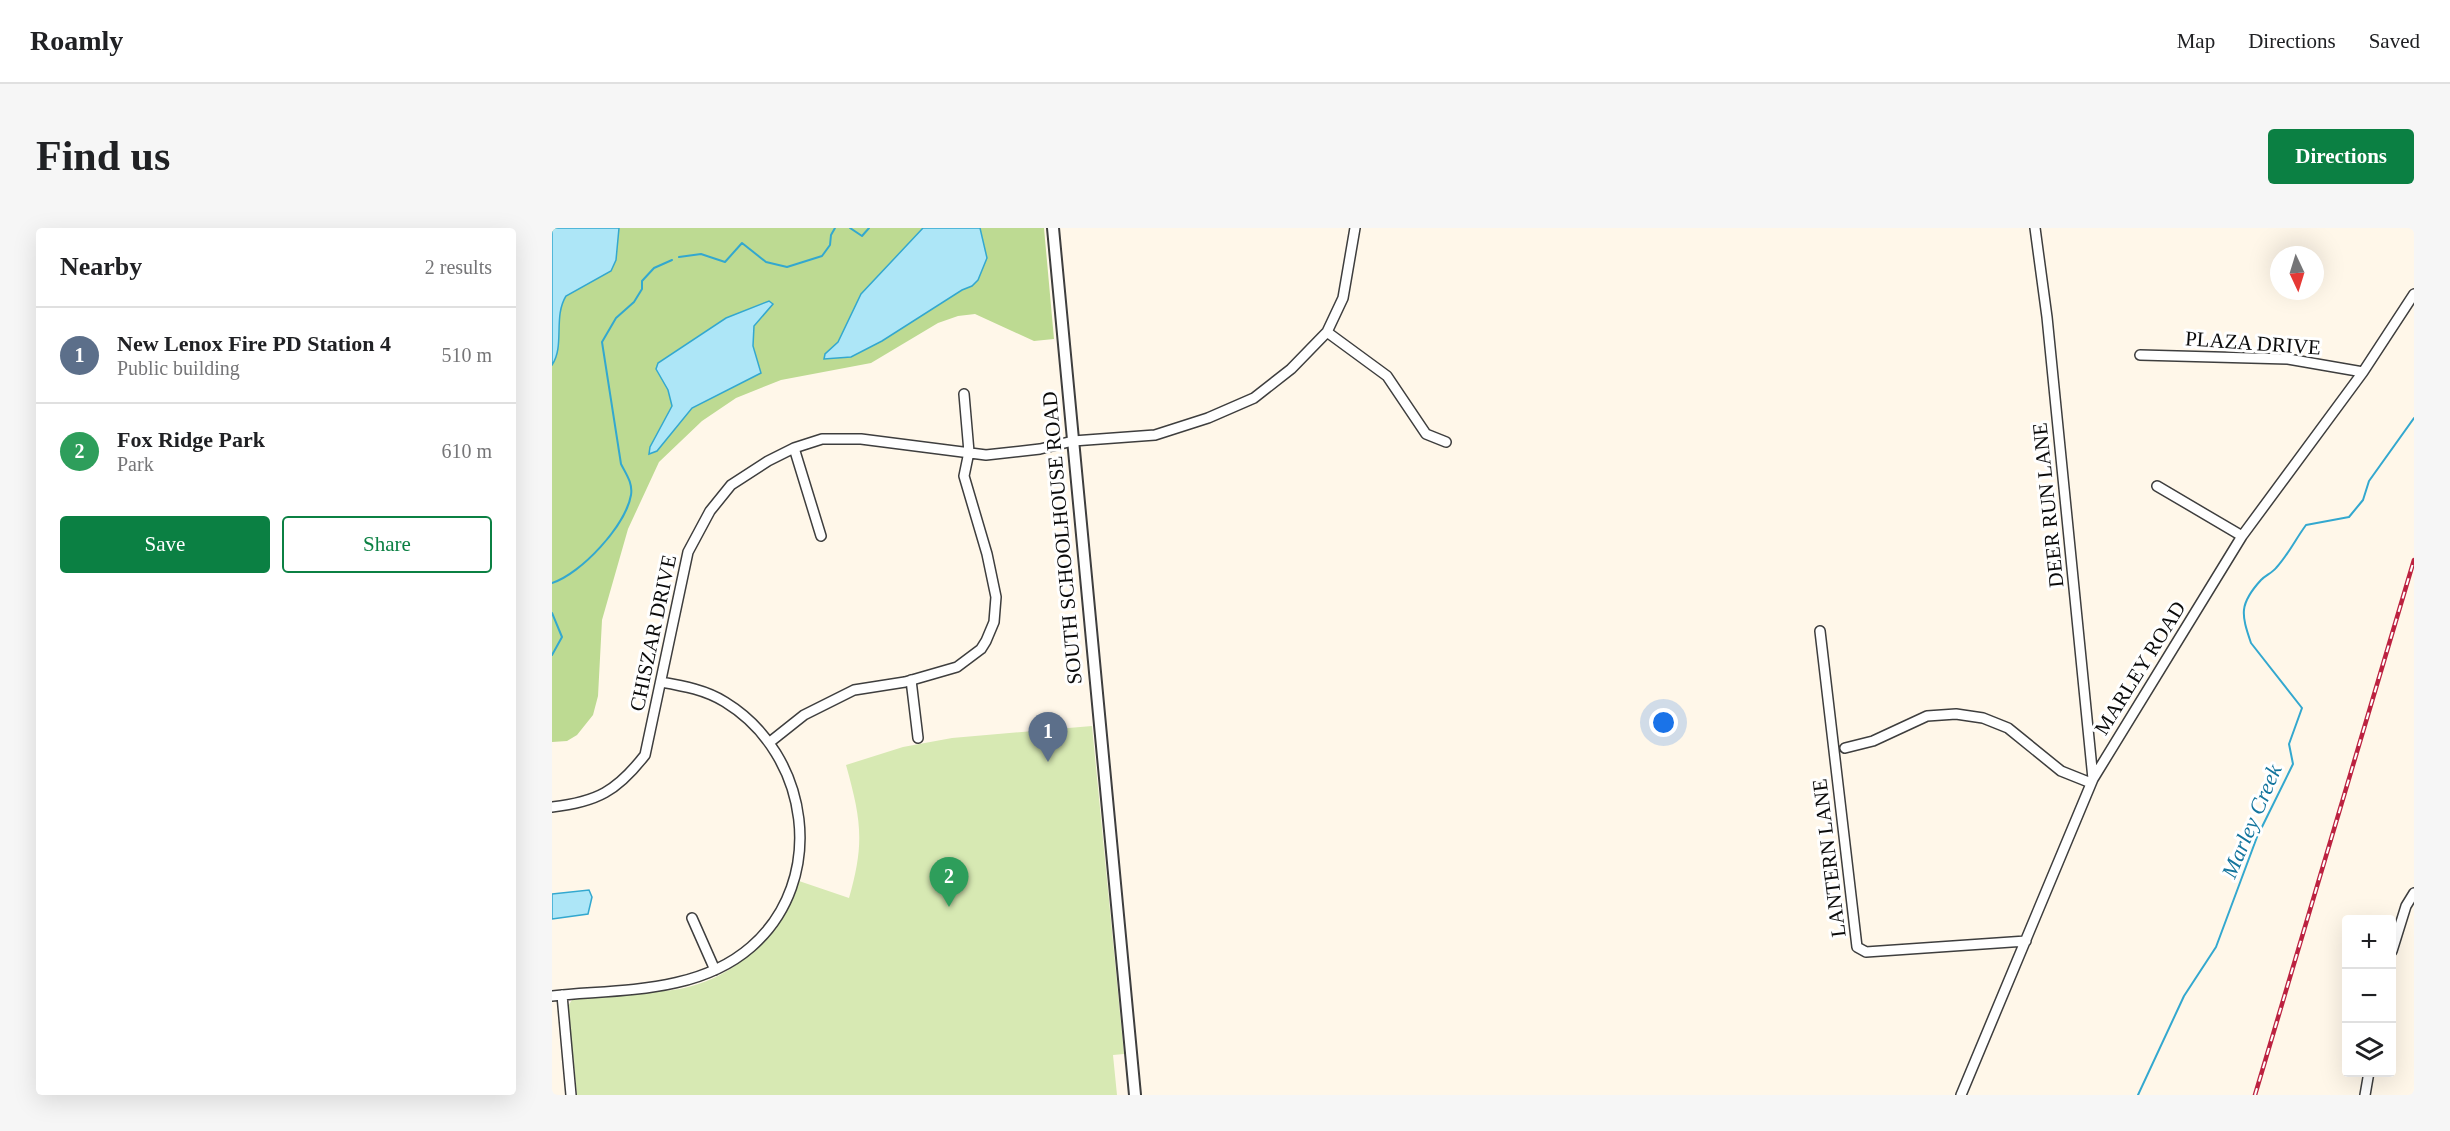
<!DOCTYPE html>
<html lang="en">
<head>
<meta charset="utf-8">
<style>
  :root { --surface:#fff; --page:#f6f6f6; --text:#202124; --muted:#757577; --line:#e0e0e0; --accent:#0b8043 }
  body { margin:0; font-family:"Times New Roman",serif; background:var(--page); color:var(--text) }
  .controls { position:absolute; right:18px; bottom:18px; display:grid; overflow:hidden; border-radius:6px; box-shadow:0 6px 24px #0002 }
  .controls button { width:54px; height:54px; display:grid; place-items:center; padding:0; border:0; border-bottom:2px solid var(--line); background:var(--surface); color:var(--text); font:30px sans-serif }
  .compass { position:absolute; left:1718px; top:18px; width:54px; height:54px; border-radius:50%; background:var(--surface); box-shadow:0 6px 24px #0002; rotate:176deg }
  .you { position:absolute; left:1112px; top:495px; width:21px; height:21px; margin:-15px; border:4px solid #fff; border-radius:50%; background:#1a73e8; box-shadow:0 0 0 9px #1a73e833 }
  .badge { display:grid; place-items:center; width:39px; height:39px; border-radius:50%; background:var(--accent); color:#fff; font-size:20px; font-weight:700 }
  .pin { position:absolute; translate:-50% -50px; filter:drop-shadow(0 2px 3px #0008) }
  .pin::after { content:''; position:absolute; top:32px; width:21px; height:18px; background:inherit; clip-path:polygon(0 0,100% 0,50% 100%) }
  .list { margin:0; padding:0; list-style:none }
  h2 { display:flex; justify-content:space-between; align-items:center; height:78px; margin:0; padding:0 24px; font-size:26px }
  h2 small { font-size:20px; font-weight:400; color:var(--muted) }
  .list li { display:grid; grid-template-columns:39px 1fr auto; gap:18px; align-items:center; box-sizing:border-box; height:96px; padding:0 24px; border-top:2px solid var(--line) }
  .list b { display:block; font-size:22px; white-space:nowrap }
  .list p { margin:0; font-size:20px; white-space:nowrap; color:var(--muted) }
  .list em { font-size:20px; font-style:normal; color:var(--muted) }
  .actions { display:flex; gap:12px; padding:18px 24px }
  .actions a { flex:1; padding:14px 0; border:2px solid var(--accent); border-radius:6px; text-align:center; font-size:21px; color:var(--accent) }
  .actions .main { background:var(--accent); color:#fff }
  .icon { flex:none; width:33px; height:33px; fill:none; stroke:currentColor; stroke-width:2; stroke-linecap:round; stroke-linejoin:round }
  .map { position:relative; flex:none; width:1862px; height:867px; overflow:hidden; border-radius:6px }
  header { display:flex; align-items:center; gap:36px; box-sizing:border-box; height:84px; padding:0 30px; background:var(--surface); border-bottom:2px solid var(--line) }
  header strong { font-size:28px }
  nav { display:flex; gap:33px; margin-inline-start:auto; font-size:21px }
  .intro { display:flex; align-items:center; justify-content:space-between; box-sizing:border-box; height:144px; padding:0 36px }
  h1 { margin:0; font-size:42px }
  .button { padding:15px 27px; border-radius:6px; background:var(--accent); color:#fff; font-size:21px; font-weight:700 }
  main { display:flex; gap:36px; padding:0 36px }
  aside { flex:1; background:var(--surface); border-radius:6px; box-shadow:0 6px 24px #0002 }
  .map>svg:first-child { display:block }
</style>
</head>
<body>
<header>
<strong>Roamly</strong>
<nav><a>Map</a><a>Directions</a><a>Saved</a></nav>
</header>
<div class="intro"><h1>Find us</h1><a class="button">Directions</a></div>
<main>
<aside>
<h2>Nearby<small>2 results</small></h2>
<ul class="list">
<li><span class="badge" style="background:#5c6f8a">1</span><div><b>New Lenox Fire PD Station 4</b><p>Public building</p></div><em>510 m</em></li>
<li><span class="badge" style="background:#2e9e5b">2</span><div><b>Fox Ridge Park</b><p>Park</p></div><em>610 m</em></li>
</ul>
<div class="actions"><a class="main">Save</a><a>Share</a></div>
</aside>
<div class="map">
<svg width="1862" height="867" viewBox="0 0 1862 867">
  <rect width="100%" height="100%" fill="#fff7e9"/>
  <path fill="#d7e9b3" d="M540,498L572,826L561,827L565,867H25L16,778L20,772C53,766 88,766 121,762C181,754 227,708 247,653L297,670C313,615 309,591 294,537L351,519L400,510Z"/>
  <path fill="#bdda92" d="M0,0H492L502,111L482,113L423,86L406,88L386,95L319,135L229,152L184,170L150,193L107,234L76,301L50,392L46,468L41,487L25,507L15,513L0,514Z"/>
  <path fill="#ade6f7" stroke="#33a8cf" stroke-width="1.5" d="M0,0H67L64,32L59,43L14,68C1,89 13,118 0,137Z
    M371,0H428L435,30L426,52L420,58L410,62L330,113L299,129L272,131L273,126L286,114L309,66Z
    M217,73L221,76L202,98L201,118L209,145L140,180L105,223L97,226L98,219L120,178L116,162L104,141L106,135L174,90Z
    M37,662L40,669L36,686L0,691V666Z"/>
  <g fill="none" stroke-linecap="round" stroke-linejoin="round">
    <path stroke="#33a8cf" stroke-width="2" d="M298,0L310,8L317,0
      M127,29L149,26L173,34L190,15L214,34L235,39L270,28L278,17L279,7L283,0
      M0,355C29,346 74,297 79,267C81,255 74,246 69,236L50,114L64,90L82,74L90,61V53L102,40L120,32
      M0,385L10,409L0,427
      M1586,867L1632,768L1664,719L1705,609L1741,536L1737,516L1750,480L1699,415C1689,386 1687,376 1709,352C1714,347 1720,345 1724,340C1736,327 1743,312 1754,297L1797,289L1811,272L1817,253L1862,190"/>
    <g stroke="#3e3e3e" stroke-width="12">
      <path id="minor" d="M1483,0L1495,89L1541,551
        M775,104L835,148L874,206L894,214
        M1588,127L1736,131L1811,144
        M242,220L269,308
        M1605,258L1690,308
        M1268,403L1305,719L1314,724L1474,713
        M359,452L366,510
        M218,514L252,487L302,462L353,454L405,439L429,421L434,413L442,394L444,369L435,326L412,248L417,224L412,166
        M1293,520L1321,513L1375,488L1404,486L1431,490L1456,500L1509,543L1539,555
        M0,579C45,574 65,563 93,527L136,324L158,283L179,257L216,233L242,220L270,211H309L434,227L488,221L521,213L603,207L656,190L702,170L739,141L775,104L791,70L803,0
        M140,690L163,742
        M1840,723L1854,678L1862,665
        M10,767L19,867
        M0,768C67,761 145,766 199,719C276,652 258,526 173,474C154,462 132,458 109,454
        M1409,867L1541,551L1690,308L1811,144L1862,66
        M1813,867L1817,844"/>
    </g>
    <g stroke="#3e3e3e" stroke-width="14">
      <path id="tertiary" d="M501,0L583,867"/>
    </g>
    <use href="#minor" stroke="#fff" stroke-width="9"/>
    <use href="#tertiary" stroke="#fff" stroke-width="10"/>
    <g stroke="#bc2240" stroke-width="4.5">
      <path id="rail" d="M1703,867L1862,332"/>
    </g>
    <use href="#rail" stroke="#fff" stroke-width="2" stroke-dasharray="7" stroke-linecap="butt"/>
  </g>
  <g text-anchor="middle" stroke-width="6" stroke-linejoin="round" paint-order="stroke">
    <g font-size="21" fill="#0b0b0b" stroke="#fff">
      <text transform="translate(1701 115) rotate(4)" y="7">PLAZA DRIVE</text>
      <text transform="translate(1496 277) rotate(-96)" y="7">DEER RUN LANE</text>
      <text transform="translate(510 310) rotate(-95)" y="7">SOUTH SCHOOLHOUSE ROAD</text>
      <text transform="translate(101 405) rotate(-78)" y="7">CHISZAR DRIVE</text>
      <text transform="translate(1588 440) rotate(-58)" y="7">MARLEY ROAD</text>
      <text transform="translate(1277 630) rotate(-97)" y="7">LANTERN LANE</text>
    </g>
    <g font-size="22" font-style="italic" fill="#14759d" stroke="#fff">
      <text transform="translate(1699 593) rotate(-67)" y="8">Marley Creek</text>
    </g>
  </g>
</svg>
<div class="controls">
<button>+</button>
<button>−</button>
<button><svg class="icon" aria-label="layers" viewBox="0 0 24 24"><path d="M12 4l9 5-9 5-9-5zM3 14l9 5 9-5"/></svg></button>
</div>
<svg class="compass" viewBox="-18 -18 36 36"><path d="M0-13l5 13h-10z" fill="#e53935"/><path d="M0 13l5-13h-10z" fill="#757577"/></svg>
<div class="you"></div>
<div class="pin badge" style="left:496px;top:534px;background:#5c6f8a">1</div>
<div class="pin badge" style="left:397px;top:679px;background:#2e9e5b">2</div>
</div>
</main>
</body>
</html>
